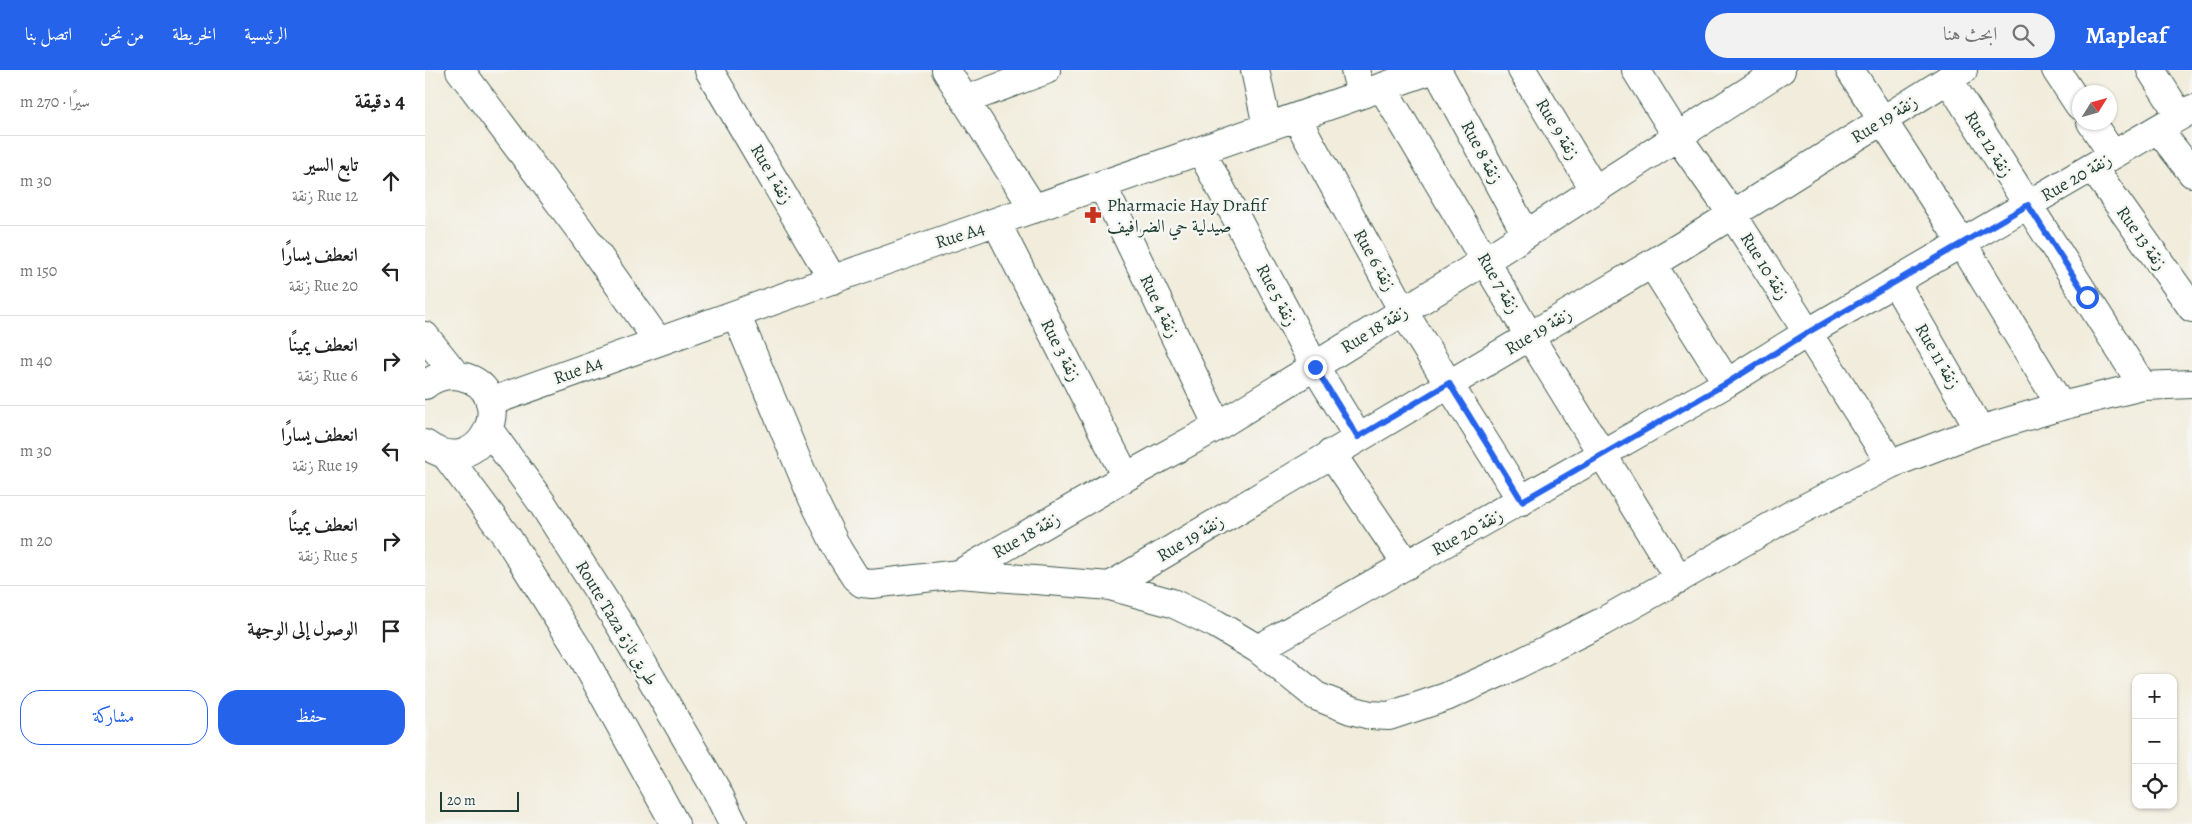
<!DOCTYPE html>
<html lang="ar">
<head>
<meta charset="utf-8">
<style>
  :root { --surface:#fff; --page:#f2f2f2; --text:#222; --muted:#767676; --line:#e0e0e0; --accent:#2563eb }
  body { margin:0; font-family:Alegreya,Amiri,serif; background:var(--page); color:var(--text); direction:rtl }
  .controls { position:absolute; right:15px; bottom:15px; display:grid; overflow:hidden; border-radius:10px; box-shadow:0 1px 4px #0004 }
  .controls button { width:45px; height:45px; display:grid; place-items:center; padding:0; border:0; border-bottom:1px solid var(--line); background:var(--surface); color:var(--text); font:25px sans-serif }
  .compass { position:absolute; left:1647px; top:15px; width:45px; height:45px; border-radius:50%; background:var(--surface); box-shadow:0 1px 4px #0004; rotate:53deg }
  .scale { position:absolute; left:15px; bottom:12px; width:79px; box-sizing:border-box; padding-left:5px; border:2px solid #1f3d34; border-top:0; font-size:14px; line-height:18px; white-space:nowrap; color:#1f3d34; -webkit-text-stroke:4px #f6f6f2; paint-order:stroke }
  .stop { position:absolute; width:15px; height:15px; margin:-11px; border:4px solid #2563eb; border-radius:50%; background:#fff }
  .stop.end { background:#2563eb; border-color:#fff; box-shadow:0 1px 5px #0008 }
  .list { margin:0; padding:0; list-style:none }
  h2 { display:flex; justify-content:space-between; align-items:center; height:65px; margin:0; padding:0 20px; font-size:21px }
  h2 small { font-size:16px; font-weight:400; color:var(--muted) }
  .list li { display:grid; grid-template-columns:32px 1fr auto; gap:15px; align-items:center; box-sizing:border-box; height:90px; padding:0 20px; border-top:1px solid var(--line) }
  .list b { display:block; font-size:19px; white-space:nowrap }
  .list p { margin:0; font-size:16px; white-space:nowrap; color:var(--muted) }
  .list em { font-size:16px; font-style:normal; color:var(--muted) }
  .actions { display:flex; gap:10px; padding:15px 20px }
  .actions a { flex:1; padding:11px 0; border:1px solid var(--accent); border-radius:20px; text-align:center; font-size:18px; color:var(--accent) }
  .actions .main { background:var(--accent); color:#fff }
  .icon { flex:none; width:28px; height:28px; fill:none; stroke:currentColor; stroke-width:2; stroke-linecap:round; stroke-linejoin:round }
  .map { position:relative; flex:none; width:1767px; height:754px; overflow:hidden; direction:ltr }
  header { display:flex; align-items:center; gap:30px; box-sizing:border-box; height:70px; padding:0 25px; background:var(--accent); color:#fff }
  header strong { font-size:24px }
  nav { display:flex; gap:28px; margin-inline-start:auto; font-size:18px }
  .search { width:350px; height:45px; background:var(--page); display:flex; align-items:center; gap:12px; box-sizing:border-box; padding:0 18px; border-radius:28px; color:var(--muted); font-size:19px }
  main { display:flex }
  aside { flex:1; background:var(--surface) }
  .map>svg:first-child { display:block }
</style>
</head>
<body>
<header>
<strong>Mapleaf</strong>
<div class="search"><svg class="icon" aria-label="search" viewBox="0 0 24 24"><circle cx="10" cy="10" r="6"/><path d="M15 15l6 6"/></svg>ابحث هنا</div>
<nav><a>الرئيسية</a><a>الخريطة</a><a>من نحن</a><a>اتصل بنا</a></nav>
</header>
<main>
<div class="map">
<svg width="1767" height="754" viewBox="0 0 1767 754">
  <rect width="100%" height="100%" fill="#f6f6f2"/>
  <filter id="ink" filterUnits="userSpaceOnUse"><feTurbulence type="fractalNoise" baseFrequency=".02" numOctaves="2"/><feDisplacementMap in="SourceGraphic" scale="10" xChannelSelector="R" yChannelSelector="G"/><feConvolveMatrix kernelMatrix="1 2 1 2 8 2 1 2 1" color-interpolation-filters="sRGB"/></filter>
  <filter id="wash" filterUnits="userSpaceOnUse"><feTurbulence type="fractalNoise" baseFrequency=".0096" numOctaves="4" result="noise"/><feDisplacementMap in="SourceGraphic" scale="20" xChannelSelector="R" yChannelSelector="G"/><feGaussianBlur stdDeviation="1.12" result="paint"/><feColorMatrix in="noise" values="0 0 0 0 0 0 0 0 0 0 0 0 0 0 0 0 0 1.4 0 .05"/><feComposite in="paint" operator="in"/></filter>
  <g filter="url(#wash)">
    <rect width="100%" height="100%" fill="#f1ecdb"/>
  </g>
  <g filter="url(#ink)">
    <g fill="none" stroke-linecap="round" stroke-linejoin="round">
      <g stroke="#3e574d" stroke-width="30">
        <path id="minor" d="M35,0L155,160L233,271
          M284,0L408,210
          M521,0L609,139
          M830,0L842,56
          M930,0L936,24
          M1012,0L1101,164
          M1097,0L1169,119
          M1211,0L1252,66L1307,144L1466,394
          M1425,0L1537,173L1636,336
          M1631,0L1654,35
          M1726,0L1755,46
          M1523,9L1718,316
          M957,17L1105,267L1254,509
          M540,30L621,0
          M871,47L978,241L1097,431
          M1666,52L1688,85
          M1733,59L1767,103
          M776,81L890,297L933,367
          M1668,98L1767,238
          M677,115L793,356
          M571,152L701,407
          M1227,194L1302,313
          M1470,212L1555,360
          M311,244L388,429L413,480L430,507L437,513L447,514L534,504L685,516L747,533L791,554L833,579L891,626L926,640L945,645L964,646L1021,627L1083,599L1177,552L1366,445L1466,394L1555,360L1636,336L1718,316L1767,314
          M65,332L501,176L1006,0
          M906,383L982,495
          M534,504L701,407L793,356L1061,190L1356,0
          M685,516L1255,177L1538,0
          M833,579L1302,313L1382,263L1767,39"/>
      </g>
      <g stroke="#3e574d" stroke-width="30">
        <path id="highway" d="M0,266L31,305
          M0,315C10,307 22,303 36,306C97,320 57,416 0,374
          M64,360L117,433L195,555L292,721L308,754
          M20,384L82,467L156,584L250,754"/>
      </g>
      <use href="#minor" stroke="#fff" stroke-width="28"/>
      <use href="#highway" stroke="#fff" stroke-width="28"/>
    </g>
  </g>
  <g fill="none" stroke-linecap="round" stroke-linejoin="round" filter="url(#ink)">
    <path stroke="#2563eb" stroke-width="6" d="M890,297L933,367L1024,313L1097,431L1302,313L1382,263L1603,135L1662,227"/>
  </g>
  <defs>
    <g id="pharmacy-bare" transform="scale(1.35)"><path d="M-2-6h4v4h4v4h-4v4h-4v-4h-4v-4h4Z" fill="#c8321e" stroke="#f6f6f2" stroke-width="2.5" paint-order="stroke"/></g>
  </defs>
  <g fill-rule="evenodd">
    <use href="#pharmacy-bare" x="668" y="145"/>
  </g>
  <g text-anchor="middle" stroke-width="5" stroke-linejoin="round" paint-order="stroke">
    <g font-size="18" fill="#1f3d34" stroke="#f6f6f2">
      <text transform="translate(1459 49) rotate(-32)" y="6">Rue 19 زنقة</text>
      <text transform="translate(1133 59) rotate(59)" y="6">Rue 9 زنقة</text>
      <text transform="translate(1564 74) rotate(58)" y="6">Rue 12 زنقة</text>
      <text transform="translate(1057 82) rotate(62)" y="6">Rue 8 زنقة</text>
      <text transform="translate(347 104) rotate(60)" y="6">Rue 1 زنقة</text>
      <text transform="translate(1651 107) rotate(-30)" y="6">Rue 20 زنقة</text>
      <text transform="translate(535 165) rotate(-18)" y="6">Rue A4</text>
      <text transform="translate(1717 168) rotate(55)" y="6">Rue 13 زنقة</text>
      <text transform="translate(950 190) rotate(61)" y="6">Rue 6 زنقة</text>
      <text transform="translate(1340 196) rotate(58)" y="6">Rue 10 زنقة</text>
      <text transform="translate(1074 213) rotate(60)" y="6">Rue 7 زنقة</text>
      <text transform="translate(852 225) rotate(62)" y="6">Rue 5 زنقة</text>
      <text transform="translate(735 236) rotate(64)" y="6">Rue 4 زنقة</text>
      <text transform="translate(949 259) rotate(-32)" y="6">Rue 18 زنقة</text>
      <text transform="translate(1113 261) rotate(-31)" y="6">Rue 19 زنقة</text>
      <text transform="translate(636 280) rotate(63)" y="6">Rue 3 زنقة</text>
      <text transform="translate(1513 286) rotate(60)" y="6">Rue 11 زنقة</text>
      <text transform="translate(153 300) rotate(-20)" y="6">Rue A4</text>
      <text transform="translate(1042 462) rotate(-29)" y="6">Rue 20 زنقة</text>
      <text transform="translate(601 465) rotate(-30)" y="6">Rue 18 زنقة</text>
      <text transform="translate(765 468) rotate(-31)" y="6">Rue 19 زنقة</text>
      <text transform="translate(192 553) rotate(59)" y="6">Route Taza طريق تازة</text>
    </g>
    <g font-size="18" fill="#1f3d34" stroke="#f6f6f2" text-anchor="start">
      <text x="682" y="141">Pharmacie Hay Drafif<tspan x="682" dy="21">صيدلية حي الضرافيف</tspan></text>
    </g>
  </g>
</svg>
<div class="controls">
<button>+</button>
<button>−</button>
<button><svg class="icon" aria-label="locate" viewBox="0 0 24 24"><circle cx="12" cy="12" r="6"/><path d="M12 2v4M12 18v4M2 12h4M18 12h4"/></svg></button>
</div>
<svg class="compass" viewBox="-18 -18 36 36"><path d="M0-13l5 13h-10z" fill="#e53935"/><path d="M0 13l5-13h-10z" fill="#767676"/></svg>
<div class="scale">20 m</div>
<div class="stop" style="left:1662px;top:227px"></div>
<div class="stop end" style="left:890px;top:297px"></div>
</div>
<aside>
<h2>4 دقيقة<small>سيرًا · 270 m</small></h2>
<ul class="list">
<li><svg class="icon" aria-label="ahead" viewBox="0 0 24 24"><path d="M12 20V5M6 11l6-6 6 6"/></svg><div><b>تابع السير</b><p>Rue 12 زنقة</p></div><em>30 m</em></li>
<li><svg class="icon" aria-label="left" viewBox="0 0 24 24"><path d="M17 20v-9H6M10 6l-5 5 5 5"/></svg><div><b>انعطف يسارًا</b><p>Rue 20 زنقة</p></div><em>150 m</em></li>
<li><svg class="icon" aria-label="right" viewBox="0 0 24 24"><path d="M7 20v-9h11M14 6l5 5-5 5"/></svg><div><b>انعطف يمينًا</b><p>Rue 6 زنقة</p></div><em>40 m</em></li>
<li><svg class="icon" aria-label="left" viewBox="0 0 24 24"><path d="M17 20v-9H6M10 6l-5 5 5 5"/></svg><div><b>انعطف يسارًا</b><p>Rue 19 زنقة</p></div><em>30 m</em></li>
<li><svg class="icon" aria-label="right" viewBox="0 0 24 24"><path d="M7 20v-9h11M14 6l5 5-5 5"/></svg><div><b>انعطف يمينًا</b><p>Rue 5 زنقة</p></div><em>20 m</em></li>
<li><svg class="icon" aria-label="arrive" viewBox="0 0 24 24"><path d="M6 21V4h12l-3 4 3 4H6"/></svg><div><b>الوصول إلى الوجهة</b></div></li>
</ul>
<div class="actions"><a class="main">حفظ</a><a>مشاركة</a></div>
</aside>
</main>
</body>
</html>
